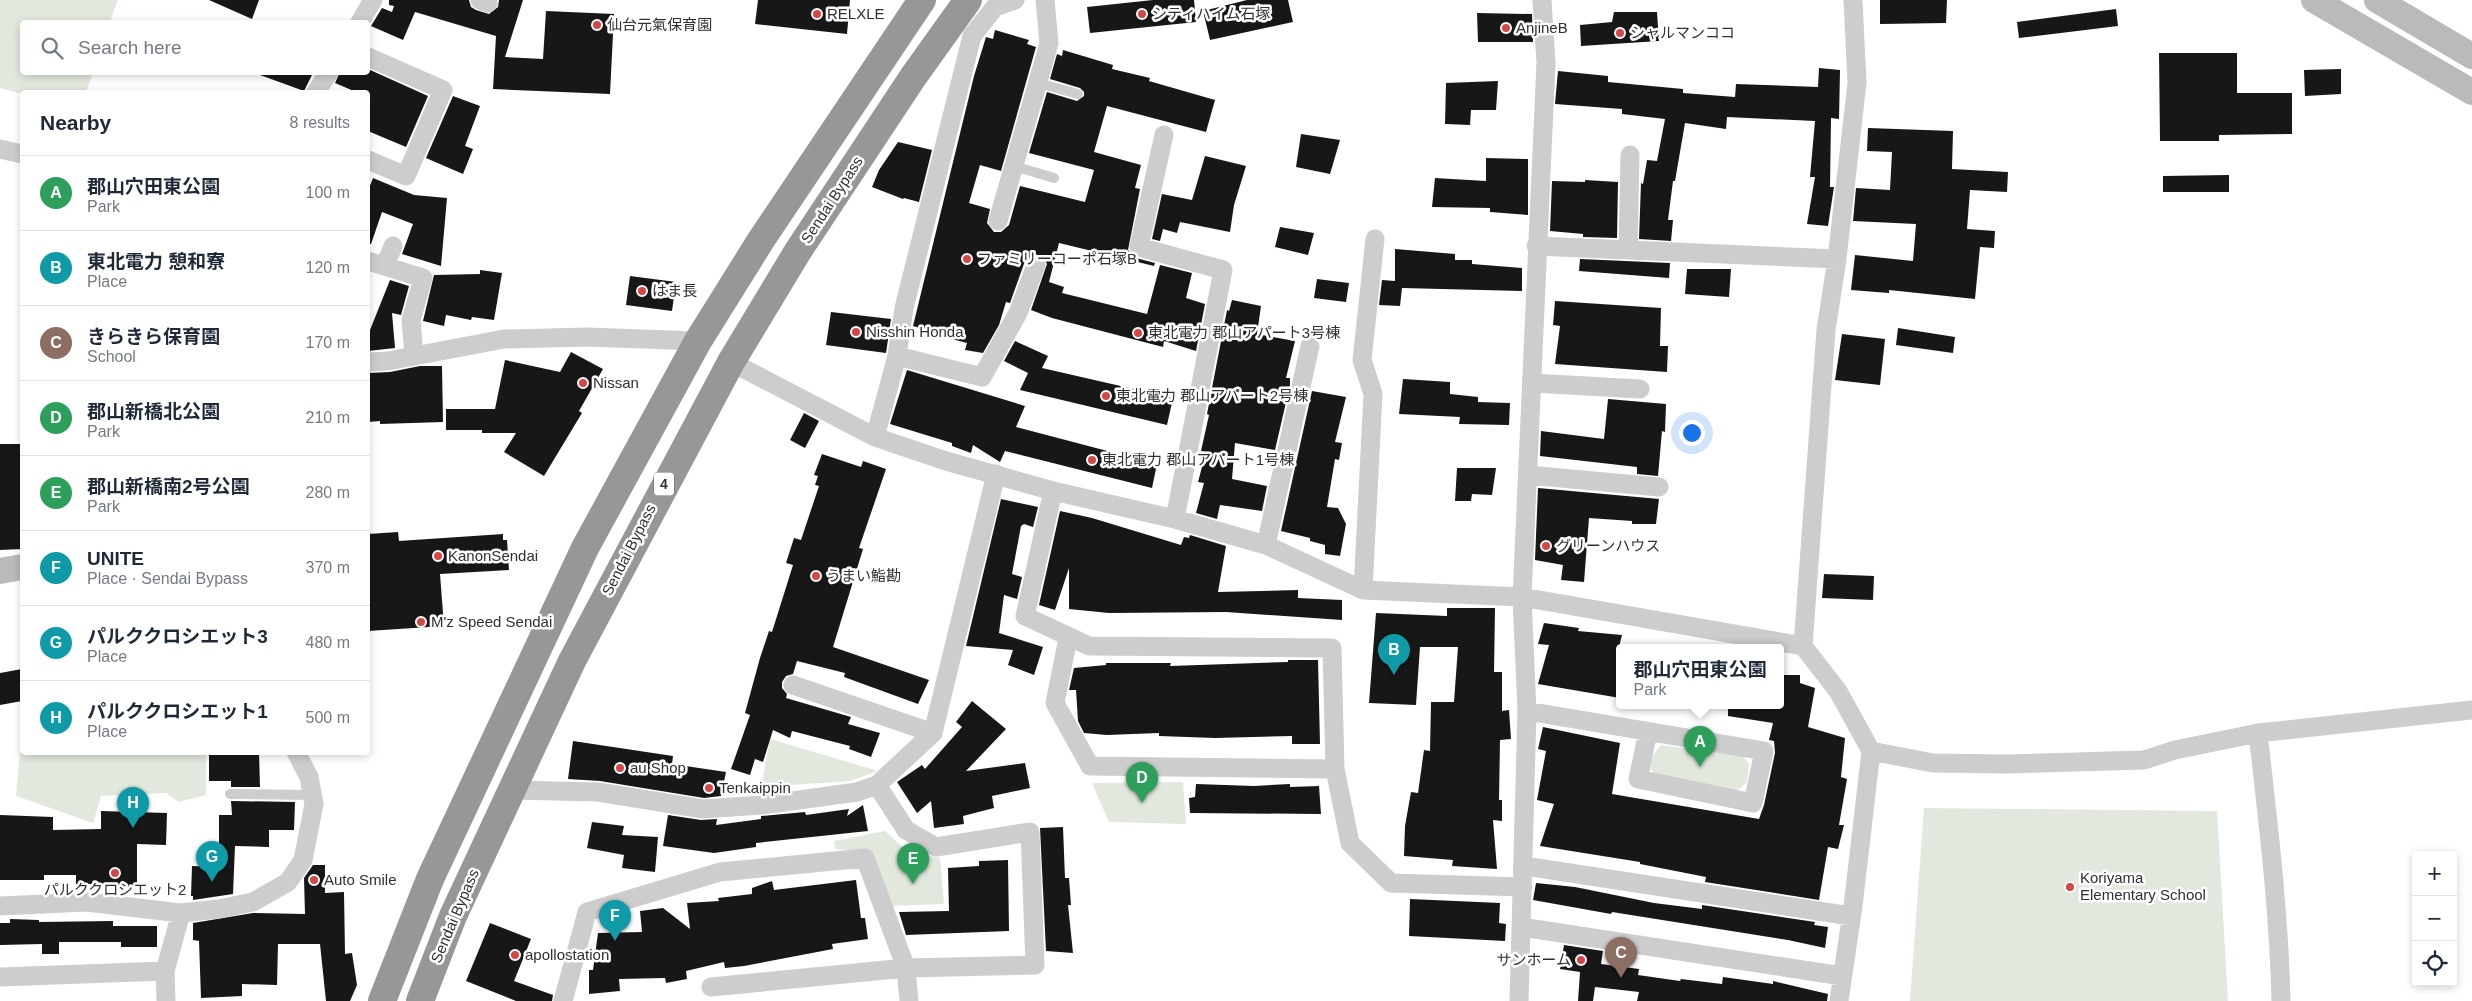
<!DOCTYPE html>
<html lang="en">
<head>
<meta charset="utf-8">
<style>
  :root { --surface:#fff; --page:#f6f6f7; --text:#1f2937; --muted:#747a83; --line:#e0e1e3; --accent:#db2777 }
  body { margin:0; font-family:Helvetica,"Noto Sans JP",sans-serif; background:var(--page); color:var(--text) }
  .controls { position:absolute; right:15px; bottom:15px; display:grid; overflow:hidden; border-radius:5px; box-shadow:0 2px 8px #0003 }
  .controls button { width:45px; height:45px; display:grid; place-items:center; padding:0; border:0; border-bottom:1px solid var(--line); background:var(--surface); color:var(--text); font:25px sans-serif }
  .you { position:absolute; left:1691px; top:432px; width:18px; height:18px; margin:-12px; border:4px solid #fff; border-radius:50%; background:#1a73e8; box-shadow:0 0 0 8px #1a73e833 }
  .badge { display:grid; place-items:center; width:32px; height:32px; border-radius:50%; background:var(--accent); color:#fff; font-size:16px; font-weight:700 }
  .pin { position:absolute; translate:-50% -41px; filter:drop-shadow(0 1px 2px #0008) }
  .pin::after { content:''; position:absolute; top:26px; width:18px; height:15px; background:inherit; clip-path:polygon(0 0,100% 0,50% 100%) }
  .popup { position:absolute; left:1616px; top:644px; width:168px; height:65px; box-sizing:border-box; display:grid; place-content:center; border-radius:5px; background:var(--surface); filter:drop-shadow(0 1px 4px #0005); font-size:16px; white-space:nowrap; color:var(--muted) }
  .popup b { font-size:19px; color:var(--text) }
  .popup::after { content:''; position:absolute; left:50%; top:100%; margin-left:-10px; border:10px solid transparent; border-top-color:var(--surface) }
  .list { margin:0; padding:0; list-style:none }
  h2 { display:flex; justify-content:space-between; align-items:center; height:65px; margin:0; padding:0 20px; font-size:21px }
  h2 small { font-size:16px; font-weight:400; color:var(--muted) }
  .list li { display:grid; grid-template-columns:32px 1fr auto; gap:15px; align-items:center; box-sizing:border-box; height:75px; padding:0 20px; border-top:1px solid var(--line) }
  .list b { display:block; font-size:19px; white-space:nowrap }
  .list p { margin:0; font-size:16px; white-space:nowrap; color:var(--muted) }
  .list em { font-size:16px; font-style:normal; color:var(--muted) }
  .icon { flex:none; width:28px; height:28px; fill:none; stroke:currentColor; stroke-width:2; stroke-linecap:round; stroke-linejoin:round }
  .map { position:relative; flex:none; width:2472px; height:1001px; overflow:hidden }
  .search { position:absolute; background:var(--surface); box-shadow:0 2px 8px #0003; left:20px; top:20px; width:350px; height:55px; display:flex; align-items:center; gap:12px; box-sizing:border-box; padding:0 18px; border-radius:5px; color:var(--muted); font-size:19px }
  .panel { position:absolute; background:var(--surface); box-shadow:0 2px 8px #0003; left:20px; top:90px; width:350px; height:665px; border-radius:5px }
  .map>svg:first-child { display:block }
</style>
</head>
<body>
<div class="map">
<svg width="2472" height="1001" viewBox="0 0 2472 1001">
  <rect width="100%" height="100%" fill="#fff"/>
  <path fill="#e2e8dd" d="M0,0H118L110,22H22V72L93,73L86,92L22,94L0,88Z
    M770,739L878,771L850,781L761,787Z
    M21,741H22V752L206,753V795L179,802L166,793L101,796L93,823L16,796Z
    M1661,745L1743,756L1749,764L1747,782L1736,792L1659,777L1651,770V758Z
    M1183,782L1186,824L1109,822L1092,783Z
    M1924,808L2217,811L2228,1001H1910Z
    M885,831L908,852L940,858L944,904L890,906L870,852L835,849L834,841Z"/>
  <path fill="#171717" d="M209,0H259L252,19Z
    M389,0H469L471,7L476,10L489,14L498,7L499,0H523L505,57L543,59L546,11L614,14L610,94L493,89L496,36L415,12L403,40L371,26L382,8L392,12L394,6L389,5Z
    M758,0H850L847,34L755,24Z
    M1153,0H1194L1196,22L1090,33L1087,7Z
    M1247,0H1288L1293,22L1210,40L1203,11Z
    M1880,0H1947L1946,23L1880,24Z
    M2116,9L2118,26L2019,38L2017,22Z
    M1614,12H1657L1659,41L1581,46L1580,25L1612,22Z
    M1477,13L1532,14L1533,42H1478Z
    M995,30L1029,40L1027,44L1036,47L1001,171L980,165L969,203L990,209L987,223L994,232H1001L1009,225L1020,186L1085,202L1094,170L1029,153L1047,92L1077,101L1084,96V92L1080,88L1050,79L1057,54L1062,56L1063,50L1113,65L1112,69L1150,78L1149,81L1215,100L1206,132L1107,106L1094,152L1141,165L1135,188L1140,189L1128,250L1136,258L1155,263L1154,266L1059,243L1049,282L1064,287L1062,293L1147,314L1160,265L1192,273L1186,298L1205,304L1196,351L1164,341L1163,347L1052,318L1031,310L1047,264L1044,258L1035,254L1025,261L1010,303L1006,302L999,325L983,353L965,350L967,343L948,338V336L913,326L974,76L986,37L993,39Z
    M2159,53H2237V93H2292V134L2219,135V141H2160Z
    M1819,68L1840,70L1839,119L1831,118L1830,187H1834L1828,226L1807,224L1815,177H1810L1815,121L1727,117L1726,129L1685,123L1675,181H1673L1668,220H1673L1671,241L1639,239L1641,183L1643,184L1647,160L1657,161L1665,119L1622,114V109L1555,104L1558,71L1608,76V82L1683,89V93L1735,97L1736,84L1818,87Z
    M368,69L428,96L406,147L368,131V92H356L335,83L340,72H368Z
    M2341,69V94L2305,96L2304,70Z
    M261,72H315L313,73L304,91L260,75Z
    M1498,81L1496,110H1471L1470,125L1445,124L1446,83Z
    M453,96L480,106L465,146L473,149L463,174L426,158Z
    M1868,128L1953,131L1952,169L2008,172L2007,192L1970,190L1967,229L1995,231L1994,248L1980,247L1975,299L1889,290V293L1851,290L1855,255L1913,261L1916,224L1853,221L1856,188L1890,190L1892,152L1867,151Z
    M1301,134L1340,140L1330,174L1296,167Z
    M898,142L932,150L919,202L904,198L903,199L872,187L879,170Z
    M1205,156L1246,166L1234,205L1230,232L1180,222L1177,233L1163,229L1160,241L1152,239L1162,194L1192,200Z
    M1486,158L1528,159V215L1490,212V208L1432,207L1435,178L1486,181Z
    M2229,175V192H2163V176Z
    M373,178L414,195L447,198L441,266L402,254L413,224L382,212L371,244H368V191Z
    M1585,180L1618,182L1617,238L1583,237V234L1550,231L1552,181L1585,182Z
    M1280,227L1314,233L1308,255L1275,247Z
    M1395,249L1455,254V260H1472V264L1522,268V291L1402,288L1400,306L1379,305L1382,280L1395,281Z
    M1580,259L1670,263L1669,278L1579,271Z
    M1687,269H1731L1729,297L1685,294Z
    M480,270L502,273L494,320L472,317L471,320L446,315L444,326L423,321L434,275L480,274Z
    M630,276L676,282L672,311L626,305Z
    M1317,279L1349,283L1346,302L1314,298Z
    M390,280L409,286L401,315L392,313L395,348L368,351V335Z
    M1232,300L1261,306L1257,334L1295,341L1286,378H1290V385L1275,450L1235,443L1232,479L1267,486L1262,511L1220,505L1217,519L1196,513L1204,483L1198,482L1206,452L1201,451L1209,415L1207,414L1227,310L1229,311Z
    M1555,301L1661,308L1660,346H1668L1667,372L1555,364L1560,326L1553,325Z
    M831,312L891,319L886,353L826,345Z
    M1898,328L1955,337L1953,353L1896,345Z
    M1842,334L1885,339L1880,385L1835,380Z
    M1015,341L1048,356L1042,368L1173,398L1167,425L1020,390L1028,373L1004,361Z
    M571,352L603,369L579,411L582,413L544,476L504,452L516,433H482V430H446V409H495L505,360L560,372Z
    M420,366H442L443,422L380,424V421L368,422V373L390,372Z
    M907,370L1025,406L1016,427L1157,464L1152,488L1005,451L1000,462L973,445L971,453L952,446V443L890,424Z
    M1403,379L1450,382V394L1478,397V402L1510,403L1509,425L1459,424L1460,417L1399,414Z
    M1312,391L1346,397L1335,442L1342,443L1339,460L1335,459L1327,507L1338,508L1346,524L1340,556L1325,554V545L1310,541V538L1281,531Z
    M1608,399L1666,404L1665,432L1662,431L1658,476L1637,474V467L1540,456L1541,431L1604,439Z
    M804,413L819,421L805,448L790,440Z
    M0,444H22V549L0,550Z
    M822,454L861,467L863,461L886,469L859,548L863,549L833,647L929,680L918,704L844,677L845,673L797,661L793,674L786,676L782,682V688L787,694L786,698L851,717L848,724L880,733L871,757L849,749L850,746L792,731L790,738L773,730L763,762L755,759L750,775L731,769L750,715L745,713L760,658L769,631L772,632L793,565L786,563L794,538L801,540L819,486L815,485L818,476L814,475Z
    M1457,468H1496L1492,495L1472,494L1471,501H1455Z
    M1538,488L1659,499L1656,524H1632V521L1589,518L1584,582L1561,580L1563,565L1535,560Z
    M1001,499L1038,507L1033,527L1024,524L1021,526L1012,574L1022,577L1017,599L1004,595L999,633L1043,647L1034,675L1008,665L1013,650L966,646Z
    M1060,511L1092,518L1181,545L1184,537L1189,538L1190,535L1226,546L1218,592L1298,590V598L1342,600V620L1226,612L1109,613L1069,609V568L1055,610L1039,605Z
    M398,532L399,541L503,534V540H507L509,570L440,574L444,626L368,631V534Z
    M1824,574L1874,576L1873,600L1822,598Z
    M1447,608H1495L1494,672H1502V711L1509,710L1511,739L1500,740L1499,800H1502V821L1493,820L1497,869L1452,866L1453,860L1404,856L1405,826L1411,792L1418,793L1424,750L1430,751L1431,702H1454L1458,647H1420L1416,705L1369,703L1376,613L1447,616Z
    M1544,623L1579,628L1578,631L1622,635L1620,643V698L1538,684L1549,645L1538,644Z
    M1288,660H1318L1320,744H1292V736L1215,738L1159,736V733L1107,735L1084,733L1078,721L1076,690H1069L1074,668L1106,665V663H1171L1170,666L1288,662Z
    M22,669V701L0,705V673Z
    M1780,675H1800V683L1815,688L1808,727L1845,738L1841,777L1847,779L1839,825H1844L1838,849L1828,847L1819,900L1705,882L1706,877L1640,864V862L1540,846L1554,804L1537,800L1546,751L1538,749L1543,727L1620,743L1612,794L1759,819L1764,805L1775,753L1774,741L1769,740L1773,723L1728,716V706H1780Z
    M972,701L1006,729L966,771L1025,763L1030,788L992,796L994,808L963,816L964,824L934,828L931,801L917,813L897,782L922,765L925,769L962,727L956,722Z
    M573,741L673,756L672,764L726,772L721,796L704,798L600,781L568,779Z
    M209,752H259L260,787H231V781H209Z
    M1196,784L1254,786L1290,784V787L1319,786L1321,814L1190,813L1189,798L1195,797Z
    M231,801L295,802L294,830H269V847L235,846L233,894L193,900V896H191L192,866L219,867V815H232Z
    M863,805L868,831L756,843V847L714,853L663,846L668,815L701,820L717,819L716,825L761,819V816L805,812L806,815L849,809L847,816Z
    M101,811L167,813L166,845L137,844V888H93V884H76V875H44V880H0V815L53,817V830L101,829Z
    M592,822L624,826L622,835L658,837L655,872L622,868L624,855L587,848Z
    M1063,827L1065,878H1069L1071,905H1068L1073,953L1046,951L1040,828Z
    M1008,860L1009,931L906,935L899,912L949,911L948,868L979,866V861Z
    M313,865H325V893L344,892L345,954L352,953L357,985L350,1001H326L320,944H278L277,985L242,984V996L201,998L199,941L193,940V923L253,913L305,914L304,878Z
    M856,880L861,918H865L868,939L832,944L833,949L744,966L725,968L724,962L686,971L687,979L666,983L665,978L619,979L620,991L589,994V970H593L598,933L642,932L640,911L663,908L690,929L687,903L719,901L718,898L752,894V888L772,881L774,890Z
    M1536,883L1575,887L1654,903L1702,909V905L1815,922L1814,925L1828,927L1825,948L1788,940L1612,912L1611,914L1533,900Z
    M1410,899L1500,903L1499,923L1506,924L1505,941L1409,936Z
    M10,919L39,920V922L113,921V926H157V947H121V942H59V954H42V944L0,945V923H10Z
    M490,923L531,939L514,981L553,995L552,1001H516L466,981Z
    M1564,945L1603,951L1601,964L1639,969L1638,975L1680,981L1681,979L1722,984L1723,977L1773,984V981L1828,994L1827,1001H1637L1639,992L1595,987L1593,1001H1578L1580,972L1560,969Z"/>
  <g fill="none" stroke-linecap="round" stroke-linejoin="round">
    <path stroke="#cdcdcd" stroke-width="10" d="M1038,83L1078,94
      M1014,166L1054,178
      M230,794L312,795"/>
    <path stroke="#cdcdcd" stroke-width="19" d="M480,0L488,3
      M360,22L373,0
      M368,57L443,90L406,176L368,160
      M316,92L329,72
      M1164,135L1139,247L1223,270L1175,519
      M0,149L22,154
      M998,221L1049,43L1045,0
      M1536,246L1837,259
      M1628,250L1630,155
      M368,261L423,278L411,320L414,356
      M385,266L393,246
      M897,356L982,377L1018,313L1036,265
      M368,362L388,361L504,339L587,337L698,341
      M731,362L875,437L946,461L1053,491L1175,519L1266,545L1363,590L1522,597L1803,646L1838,691L1871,751L1853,906L1839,1001
      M1533,383L1640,389
      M875,437L897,356L904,308L972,36L995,7L1015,0
      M1528,475L1659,487
      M1053,491L1025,616L1089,646L1332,648L1335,769L1350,843L1391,883L1523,887
      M1266,545L1310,346
      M1363,590L1373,394L1362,360L1375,239
      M1068,638L1055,703L1090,766L1335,769
      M1803,646L1826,330L1837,259L1857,83L1853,0
      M793,685L933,733
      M1527,711L1764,751L1753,803L1638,779L1648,732
      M2258,733C2268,822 2279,911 2281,1001
      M1871,751L1933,763L2006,764L2144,760L2175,750L2258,733L2472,710
      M512,790L598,792L703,809L762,805L857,792L877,785L933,733L996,474
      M1524,866L1851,916
      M0,906L86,902L181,913
      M1522,927L1842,976
      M0,977L165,971
      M711,987L906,968L1035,965L1030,832L936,847L906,830L877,785
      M166,1001L165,971L181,913L218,909L253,902L288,882L303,860L314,804L309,777L296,752
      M563,1001L587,912L720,872L865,858L906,968L909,1001
      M1519,1001L1527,711L1522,597L1546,63L1542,0"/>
    <path stroke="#bababa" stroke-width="26" d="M2314,0L2472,92
      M2377,0L2472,56
      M0,571L22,567"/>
    <path stroke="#979797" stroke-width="28" d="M382,1001L430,879L585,548L698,341L761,240L922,0
      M420,1001L453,916L572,661L731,362L798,251L913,77L968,0"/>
  </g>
  <g fill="#d24848" stroke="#fff" stroke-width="2">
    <circle cx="817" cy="14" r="5"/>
    <circle cx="1142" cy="14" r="5"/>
    <circle cx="597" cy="25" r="5"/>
    <circle cx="1506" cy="28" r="5"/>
    <circle cx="1620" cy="33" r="5"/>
    <circle cx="967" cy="259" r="5"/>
    <circle cx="642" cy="291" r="5"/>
    <circle cx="856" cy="332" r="5"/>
    <circle cx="1138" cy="333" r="5"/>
    <circle cx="583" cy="383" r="5"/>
    <circle cx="1106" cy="396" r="5"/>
    <circle cx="1092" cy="460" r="5"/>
    <circle cx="1546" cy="546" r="5"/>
    <circle cx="438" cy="556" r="5"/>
    <circle cx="816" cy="576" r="5"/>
    <circle cx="421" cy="622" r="5"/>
    <circle cx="620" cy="768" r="5"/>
    <circle cx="709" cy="788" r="5"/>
    <circle cx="115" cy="873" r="5"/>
    <circle cx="314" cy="880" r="5"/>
    <circle cx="2070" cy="887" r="5"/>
    <circle cx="515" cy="955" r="5"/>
    <circle cx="1581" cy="960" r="5"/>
  </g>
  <g text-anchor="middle" stroke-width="5" stroke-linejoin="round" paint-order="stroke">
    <rect fill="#fff" stroke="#6e6e6e" stroke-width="1" x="654" y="472.5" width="20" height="23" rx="4"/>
    <g font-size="14" font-weight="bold" fill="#303030">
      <text x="664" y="489">4</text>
    </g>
    <g font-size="15" fill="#303030" stroke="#fff" text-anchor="start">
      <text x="827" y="19">RELXLE</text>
      <text x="1152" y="19">シティハイム石塚</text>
      <text x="607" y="30">仙台元氣保育園</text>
      <text x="1516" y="33">AnjineB</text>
      <text x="1630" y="38">シャルマンココ</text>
      <text x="977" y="264">ファミリーコーポ石塚B</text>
      <text x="652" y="296">はま長</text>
      <text x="866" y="337">Nisshin Honda</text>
      <text x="1148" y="338">東北電力 郡山アパート3号棟</text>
      <text x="593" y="388">Nissan</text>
      <text x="1116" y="401">東北電力 郡山アパート2号棟</text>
      <text x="1102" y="465">東北電力 郡山アパート1号棟</text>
      <text x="1556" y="551">グリーンハウス</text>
      <text x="448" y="561">KanonSendai</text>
      <text x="826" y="581">うまい鮨勘</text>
      <text x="431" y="627">M'z Speed Sendai</text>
      <text x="630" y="773">au Shop</text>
      <text x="719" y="793">Tenkaippin</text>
      <text x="2080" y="883">Koriyama<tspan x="2080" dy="17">Elementary School</tspan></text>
      <text x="324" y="885">Auto Smile</text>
      <text x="115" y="895" text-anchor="middle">パルククロシエット2</text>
      <text x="525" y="960">apollostation</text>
      <text x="1571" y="965" text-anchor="end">サンホーム</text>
    </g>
    <g font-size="15" fill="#303030" stroke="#fff">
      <text transform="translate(832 200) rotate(-57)" y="5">Sendai Bypass</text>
      <text transform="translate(629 550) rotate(-63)" y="5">Sendai Bypass</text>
      <text transform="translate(455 916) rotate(-67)" y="5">Sendai Bypass</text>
    </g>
  </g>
</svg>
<div class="controls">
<button>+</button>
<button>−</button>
<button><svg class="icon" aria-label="locate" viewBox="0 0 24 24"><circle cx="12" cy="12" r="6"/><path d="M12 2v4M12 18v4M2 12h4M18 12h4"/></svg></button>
</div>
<div class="you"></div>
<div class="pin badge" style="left:1700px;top:767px;background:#2e9e5b">A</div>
<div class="popup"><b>郡山穴田東公園</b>Park</div>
<div class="pin badge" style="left:1394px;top:675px;background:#0f9aa8">B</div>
<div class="pin badge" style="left:1621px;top:978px;background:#8d6e63">C</div>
<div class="pin badge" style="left:1142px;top:803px;background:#2e9e5b">D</div>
<div class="pin badge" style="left:913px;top:884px;background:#2e9e5b">E</div>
<div class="pin badge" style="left:615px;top:941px;background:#0f9aa8">F</div>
<div class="pin badge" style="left:212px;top:882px;background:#0f9aa8">G</div>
<div class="pin badge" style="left:133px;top:828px;background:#0f9aa8">H</div>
<div class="search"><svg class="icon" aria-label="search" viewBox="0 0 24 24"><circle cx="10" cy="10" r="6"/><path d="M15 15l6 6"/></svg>Search here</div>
<section class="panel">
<h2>Nearby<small>8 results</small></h2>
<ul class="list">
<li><span class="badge" style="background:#2e9e5b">A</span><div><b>郡山穴田東公園</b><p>Park</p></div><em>100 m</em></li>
<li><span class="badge" style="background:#0f9aa8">B</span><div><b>東北電力 憩和寮</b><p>Place</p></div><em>120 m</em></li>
<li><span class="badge" style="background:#8d6e63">C</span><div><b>きらきら保育園</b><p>School</p></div><em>170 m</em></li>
<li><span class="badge" style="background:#2e9e5b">D</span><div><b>郡山新橋北公園</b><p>Park</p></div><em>210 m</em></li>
<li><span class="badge" style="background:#2e9e5b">E</span><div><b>郡山新橋南2号公園</b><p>Park</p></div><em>280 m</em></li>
<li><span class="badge" style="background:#0f9aa8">F</span><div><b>UNITE</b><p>Place · Sendai Bypass</p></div><em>370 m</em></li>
<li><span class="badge" style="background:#0f9aa8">G</span><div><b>パルククロシエット3</b><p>Place</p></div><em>480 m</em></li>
<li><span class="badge" style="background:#0f9aa8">H</span><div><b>パルククロシエット1</b><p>Place</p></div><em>500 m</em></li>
</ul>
</section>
</div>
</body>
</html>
